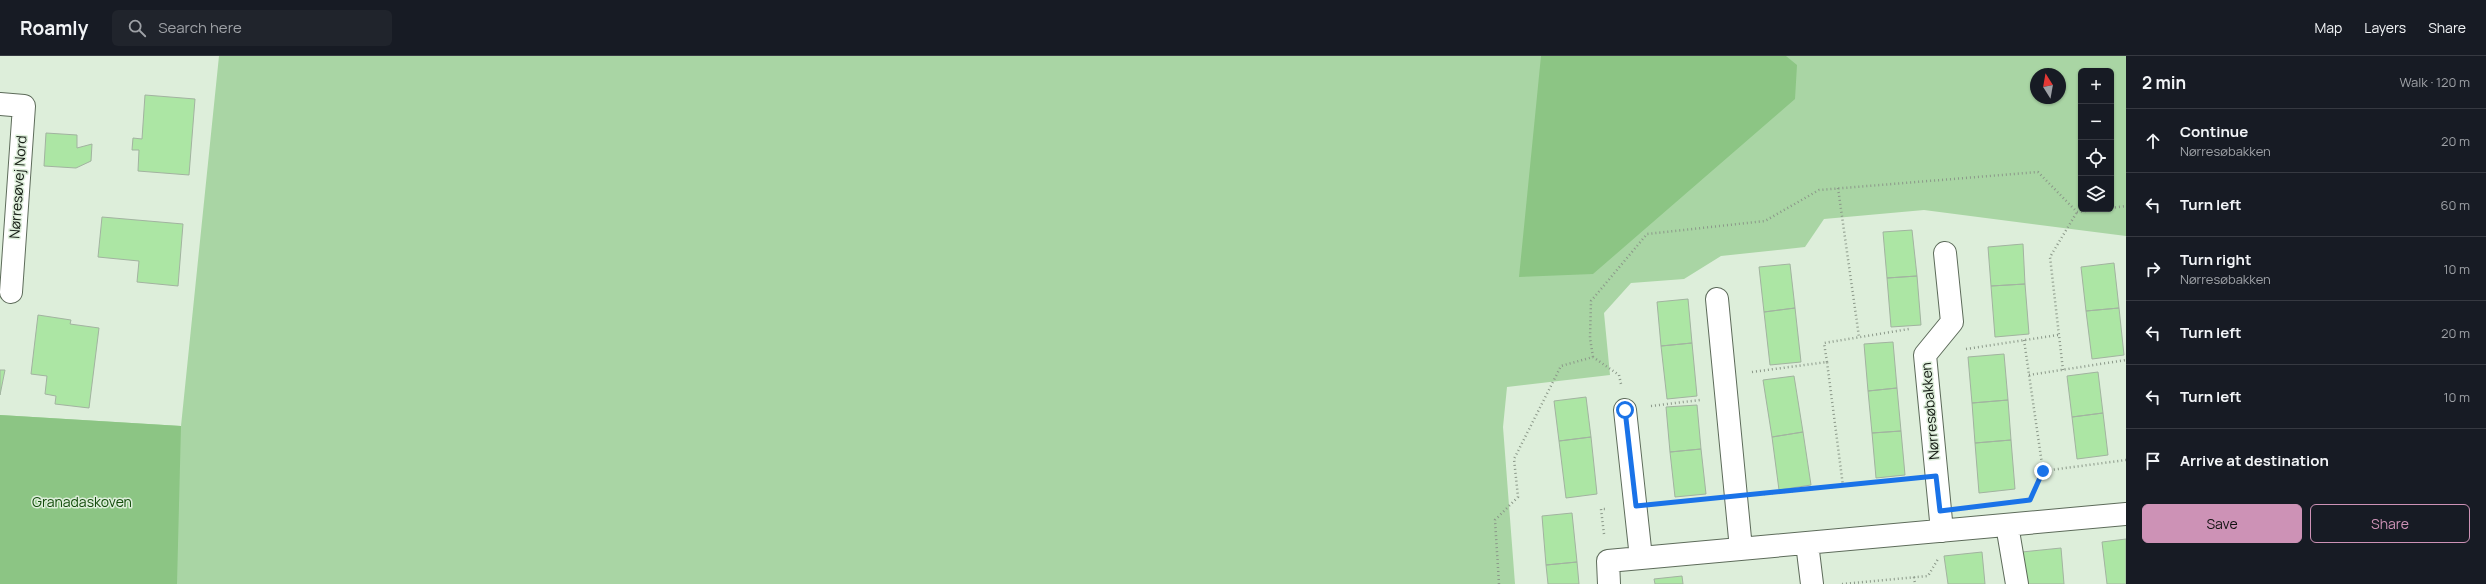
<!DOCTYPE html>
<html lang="en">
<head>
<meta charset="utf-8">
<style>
  :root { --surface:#171b24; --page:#20242c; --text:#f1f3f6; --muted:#9ea1a6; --line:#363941; --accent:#cd92b6 }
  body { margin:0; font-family:Manrope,sans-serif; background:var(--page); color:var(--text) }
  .controls { position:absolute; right:12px; top:12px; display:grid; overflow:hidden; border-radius:6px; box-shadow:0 1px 3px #0004 }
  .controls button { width:36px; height:36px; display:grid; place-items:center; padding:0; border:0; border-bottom:1px solid var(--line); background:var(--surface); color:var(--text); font:20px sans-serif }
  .compass { position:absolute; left:2030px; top:12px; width:36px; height:36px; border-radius:50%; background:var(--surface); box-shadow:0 1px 3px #0004; rotate:349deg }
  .stop { position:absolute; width:12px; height:12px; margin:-9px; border:3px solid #1a73e8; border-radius:50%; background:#fff }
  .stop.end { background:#1a73e8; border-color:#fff; box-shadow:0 1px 4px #0008 }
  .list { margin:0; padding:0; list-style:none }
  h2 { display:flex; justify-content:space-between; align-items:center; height:52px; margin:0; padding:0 16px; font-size:17px }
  h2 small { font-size:13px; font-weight:400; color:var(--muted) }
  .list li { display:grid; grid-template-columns:26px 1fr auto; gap:12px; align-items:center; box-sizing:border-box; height:64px; padding:0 16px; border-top:1px solid var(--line) }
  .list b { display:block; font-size:15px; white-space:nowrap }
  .list p { margin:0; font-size:13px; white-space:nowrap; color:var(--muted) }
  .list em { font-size:13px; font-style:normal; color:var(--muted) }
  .actions { display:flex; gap:8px; padding:12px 16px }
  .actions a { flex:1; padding:9px 0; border:1px solid var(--accent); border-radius:6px; text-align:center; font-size:14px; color:var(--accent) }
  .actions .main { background:var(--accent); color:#111 }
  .icon { flex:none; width:22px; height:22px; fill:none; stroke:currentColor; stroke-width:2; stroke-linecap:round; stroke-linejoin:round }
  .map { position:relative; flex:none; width:2126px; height:528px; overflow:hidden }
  header { display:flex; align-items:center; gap:24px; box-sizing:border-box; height:56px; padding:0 20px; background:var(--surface); border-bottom:1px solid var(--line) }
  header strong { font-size:19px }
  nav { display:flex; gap:22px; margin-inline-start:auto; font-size:14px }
  .search { width:280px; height:36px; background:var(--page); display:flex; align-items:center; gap:10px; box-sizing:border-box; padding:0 14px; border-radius:6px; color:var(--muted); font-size:15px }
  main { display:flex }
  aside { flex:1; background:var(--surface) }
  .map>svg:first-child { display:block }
</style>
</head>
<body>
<header>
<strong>Roamly</strong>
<div class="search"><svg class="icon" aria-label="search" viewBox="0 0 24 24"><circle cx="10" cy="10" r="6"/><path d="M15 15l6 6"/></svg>Search here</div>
<nav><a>Map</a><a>Layers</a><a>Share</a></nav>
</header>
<main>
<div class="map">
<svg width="2126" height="528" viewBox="0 0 2126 528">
  <rect width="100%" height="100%" fill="#ddeeda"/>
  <path fill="#a9d5a4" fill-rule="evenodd" d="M219,0H2126V180L1924,154L1824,163L1805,191L1721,200L1684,223L1631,227L1604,257L1610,319L1507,331L1503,371L1515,528H0V359L181,370ZM2081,15H2111V153H2081ZM2036,18H2060V42H2036Z"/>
  <path fill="#8cc584" d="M1541,0H1786L1797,9L1795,43L1593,218L1519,221Z
    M0,359L181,370L177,528H0Z"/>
  <path fill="#ace6a4" stroke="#a2b3a0" d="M145,39L195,43L189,119L138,115L139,94H132L133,82L142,83Z
    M46,77L77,79V92L92,88L91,105L76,112L44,110Z
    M102,161L183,168L178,230L137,226L139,205L98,201Z
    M1912,174L1917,220L1887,222L1883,176Z
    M2023,188L2025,228L1991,230L1988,191Z
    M2114,207L2119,252L2086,255L2081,211Z
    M1790,208L1795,252L1764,256L1759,211Z
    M1917,220L1921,269L1891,271L1887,222Z
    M2025,228L2029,278L1995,281L1991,230Z
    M1688,243L1692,287L1661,290L1657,246Z
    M1795,252L1801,306L1770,309L1764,256Z
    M2119,252L2124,299L2092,303L2086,255Z
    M38,259L71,264L70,268L99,272L89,352L55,348L56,340L45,338L47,320L31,318Z
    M1893,286L1897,332L1868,335L1864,288Z
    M1692,287L1697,340L1667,343L1661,290Z
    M2004,298L2008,344L1972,347L1968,301Z
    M0,314H5L0,339Z
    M2098,316L2103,357L2072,361L2067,320Z
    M1794,320L1803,376L1772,381L1763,324Z
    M1897,332L1901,375L1872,377L1868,335Z
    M1586,341L1591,381L1559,385L1554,345Z
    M2008,344L2011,384L1975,387L1972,347Z
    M1697,349L1701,393L1670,396L1666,351Z
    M2103,357L2108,399L2077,403L2072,361Z
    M1901,375L1905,419L1876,422L1872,377Z
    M1803,376L1811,429L1779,434L1772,381Z
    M1591,381L1597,438L1566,442L1559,385Z
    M2011,384L2015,433L1979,437L1975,387Z
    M1701,393L1706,438L1675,441L1670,396Z
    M1572,457L1577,506L1546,509L1542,460Z
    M2126,483V528H2107L2102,486Z
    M2061,492L2064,528H2025L2022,496Z
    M1982,496L1985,528H1948L1944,500Z
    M1577,506L1579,528H1548L1546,509Z
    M1682,520L1683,528H1655L1654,523Z"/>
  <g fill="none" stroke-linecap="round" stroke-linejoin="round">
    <g stroke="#5d6b5a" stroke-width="24">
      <path id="minor" d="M0,48L24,50L11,236
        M1717,243L1741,493
        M1625,354L1641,502
        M2007,469L2017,528
        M1942,475L1925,299L1952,266L1945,197
        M1807,487L1812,528
        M1609,528L1608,505L2126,458"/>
    </g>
    <path stroke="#8b9889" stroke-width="2.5" stroke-dasharray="1 3" stroke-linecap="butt" d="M1838,132L1859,281
      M2111,152L2126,150
      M2024,284L2043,415
      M1966,293L2058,279
      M1593,301L1590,282L1591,245L1647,178L1765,165L1819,134L2038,116L2077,156L2101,153
      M1827,306L1824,287L1909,273
      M2063,314L2050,201L2077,156
      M1752,316L1827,306L1843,430
      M2029,319L2126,304
      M1651,350L1700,344
      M1764,438L1910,423
      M2033,438L2043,415L2126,404
      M1662,447L1709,443
      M1604,478L1601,453H1607
      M1914,521L1915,528
      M1499,528L1495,464L1518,441L1514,403L1561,310L1593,301L1619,319L1621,328
      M1842,528L1928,520L1938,503"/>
    <use href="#minor" stroke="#fff" stroke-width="22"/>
  </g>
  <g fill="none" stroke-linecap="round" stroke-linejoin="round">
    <path stroke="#1a73e8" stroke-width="5" d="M1625,354L1636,450L1936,420L1940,455L2030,444L2043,415"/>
  </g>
  <g text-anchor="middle" stroke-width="3" stroke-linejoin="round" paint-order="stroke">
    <g font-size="14" fill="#141a13" stroke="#ddeeda">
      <text transform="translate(18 131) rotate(-86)" y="5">Nørresøvej Nord</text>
      <text transform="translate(1930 355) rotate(-95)" y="5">Nørresøbakken</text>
    </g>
    <g font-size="14" fill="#134c0c" stroke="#ddeeda">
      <text x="82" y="451">Granadaskoven</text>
    </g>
  </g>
</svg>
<div class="controls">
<button>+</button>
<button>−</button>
<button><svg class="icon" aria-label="locate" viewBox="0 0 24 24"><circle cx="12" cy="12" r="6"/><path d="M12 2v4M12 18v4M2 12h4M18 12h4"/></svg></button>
<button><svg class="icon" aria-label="layers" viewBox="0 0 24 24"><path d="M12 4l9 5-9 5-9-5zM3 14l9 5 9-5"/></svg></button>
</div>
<svg class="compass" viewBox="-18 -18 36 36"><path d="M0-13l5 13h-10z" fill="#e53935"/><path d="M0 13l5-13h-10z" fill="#9ea1a6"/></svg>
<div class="stop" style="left:1625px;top:354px"></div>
<div class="stop end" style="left:2043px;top:415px"></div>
</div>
<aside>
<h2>2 min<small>Walk · 120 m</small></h2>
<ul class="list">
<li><svg class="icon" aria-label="ahead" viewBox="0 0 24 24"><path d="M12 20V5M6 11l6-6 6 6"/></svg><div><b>Continue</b><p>Nørresøbakken</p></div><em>20 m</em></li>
<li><svg class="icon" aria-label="left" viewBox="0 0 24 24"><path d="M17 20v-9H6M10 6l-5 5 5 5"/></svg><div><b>Turn left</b></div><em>60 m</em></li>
<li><svg class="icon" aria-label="right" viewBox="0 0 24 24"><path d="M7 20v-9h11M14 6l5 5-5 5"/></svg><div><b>Turn right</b><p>Nørresøbakken</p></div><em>10 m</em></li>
<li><svg class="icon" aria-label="left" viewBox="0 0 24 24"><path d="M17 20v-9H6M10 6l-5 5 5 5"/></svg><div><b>Turn left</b></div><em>20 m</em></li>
<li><svg class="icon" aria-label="left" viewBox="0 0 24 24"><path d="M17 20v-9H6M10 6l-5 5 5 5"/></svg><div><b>Turn left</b></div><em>10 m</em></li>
<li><svg class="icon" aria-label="arrive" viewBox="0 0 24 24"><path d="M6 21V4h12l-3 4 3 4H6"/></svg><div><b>Arrive at destination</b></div></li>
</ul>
<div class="actions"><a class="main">Save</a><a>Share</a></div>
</aside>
</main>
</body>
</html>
